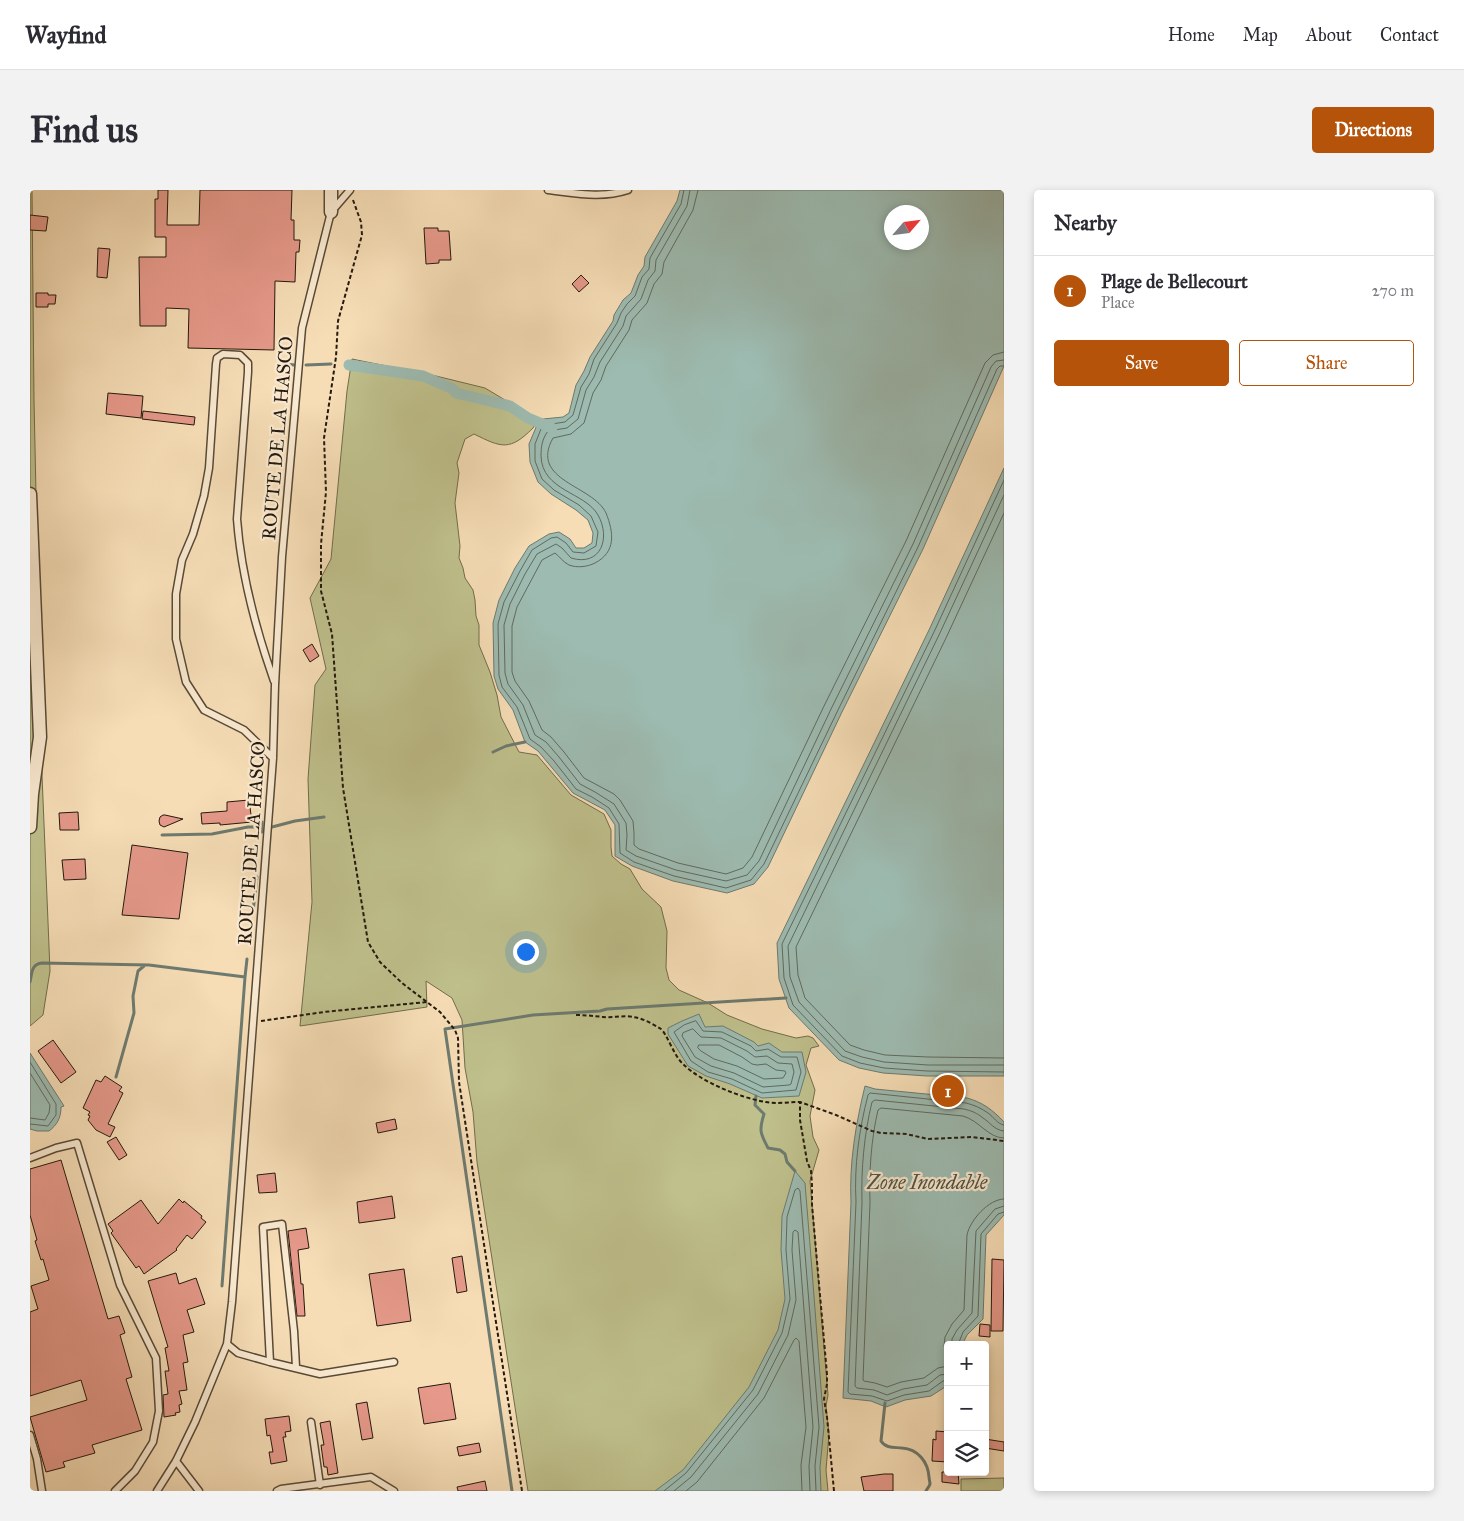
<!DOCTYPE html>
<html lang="en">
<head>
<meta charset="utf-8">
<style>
  :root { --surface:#fff; --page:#f2f2f3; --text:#2b2b33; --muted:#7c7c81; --line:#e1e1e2; --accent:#b45309 }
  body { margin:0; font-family:"IM FELL Great Primer",serif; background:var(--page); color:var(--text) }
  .controls { position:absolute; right:15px; bottom:15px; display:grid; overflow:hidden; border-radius:5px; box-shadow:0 2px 8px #0003 }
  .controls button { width:45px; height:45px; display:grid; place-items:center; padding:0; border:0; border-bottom:1px solid var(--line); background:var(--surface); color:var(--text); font:25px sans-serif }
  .compass { position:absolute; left:854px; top:15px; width:45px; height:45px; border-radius:50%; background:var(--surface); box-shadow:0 2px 8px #0003; rotate:62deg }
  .you { position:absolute; left:495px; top:761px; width:18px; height:18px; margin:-12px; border:4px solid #fff; border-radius:50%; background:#1a73e8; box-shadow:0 0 0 8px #1a73e833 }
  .badge { display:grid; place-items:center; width:32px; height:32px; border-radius:50%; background:var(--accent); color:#fff; font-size:16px; font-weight:700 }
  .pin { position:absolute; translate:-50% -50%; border:2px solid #fff; box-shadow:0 1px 5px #0006 }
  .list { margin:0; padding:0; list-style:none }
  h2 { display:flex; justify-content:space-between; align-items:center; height:65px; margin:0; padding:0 20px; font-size:21px }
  h2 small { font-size:16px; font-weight:400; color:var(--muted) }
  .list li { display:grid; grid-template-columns:32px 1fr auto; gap:15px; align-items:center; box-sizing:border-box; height:70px; padding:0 20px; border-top:1px solid var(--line) }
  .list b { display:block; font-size:19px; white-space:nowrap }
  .list p { margin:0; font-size:16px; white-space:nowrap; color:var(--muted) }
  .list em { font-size:16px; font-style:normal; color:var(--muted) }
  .actions { display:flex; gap:10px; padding:15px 20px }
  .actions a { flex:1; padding:11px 0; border:1px solid var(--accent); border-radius:5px; text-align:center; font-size:18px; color:var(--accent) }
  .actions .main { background:var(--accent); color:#fff }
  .icon { flex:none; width:28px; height:28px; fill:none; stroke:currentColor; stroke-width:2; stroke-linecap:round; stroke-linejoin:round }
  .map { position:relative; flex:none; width:974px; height:1301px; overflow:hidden; border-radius:5px }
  header { display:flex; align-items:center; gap:30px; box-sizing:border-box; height:70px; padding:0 25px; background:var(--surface); border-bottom:1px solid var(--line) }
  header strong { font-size:24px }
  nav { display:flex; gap:28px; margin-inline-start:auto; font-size:18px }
  .intro { display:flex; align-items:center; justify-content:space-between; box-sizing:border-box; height:120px; padding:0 30px }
  h1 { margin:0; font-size:35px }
  .button { padding:12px 22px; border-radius:5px; background:var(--accent); color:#fff; font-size:18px; font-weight:700 }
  main { display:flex; gap:30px; padding:0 30px }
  aside { flex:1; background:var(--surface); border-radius:5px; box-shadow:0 2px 8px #0003 }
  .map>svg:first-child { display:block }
</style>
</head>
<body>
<header>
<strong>Wayfind</strong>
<nav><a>Home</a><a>Map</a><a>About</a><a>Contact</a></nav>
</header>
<div class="intro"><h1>Find us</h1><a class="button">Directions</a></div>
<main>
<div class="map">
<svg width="974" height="1301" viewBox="0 0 974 1301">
  <rect width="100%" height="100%" fill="#f6ddb6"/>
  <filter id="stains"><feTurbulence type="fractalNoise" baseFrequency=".004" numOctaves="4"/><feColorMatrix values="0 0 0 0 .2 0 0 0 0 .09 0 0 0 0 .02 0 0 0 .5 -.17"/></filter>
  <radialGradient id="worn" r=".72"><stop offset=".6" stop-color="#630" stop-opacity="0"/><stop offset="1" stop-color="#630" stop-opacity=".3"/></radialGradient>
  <path fill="#bfc08c" stroke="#726c4c" d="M0,0L2,1L4,210L12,585L20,781L13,825L0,836Z
    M322,169L406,186L455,198L505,228V235L503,238C480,261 472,258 444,244L435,249L427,273L429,283L425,313L430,356L429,368L433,378L435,388L443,400L445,410L446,426L449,435V455L460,482L467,505L471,527L489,562L507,565L541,605L574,624L581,640V657L582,666L591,674L600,679L612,699L631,717L637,741L636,778L639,790L649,800L678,813L697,825L732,839L766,848L778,846L783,848L789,856L781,858L776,875L785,900L780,926L783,947L789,960L780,991L798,1205L796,1216L799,1244L796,1280L798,1301H498L447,972L443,922L435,878L432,830L422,808L396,791L397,817L270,836L282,712L278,589L285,495L296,479L280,408L301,369L317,201Z
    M974,1288V1301H931V1289Z"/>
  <path fill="#9dbbb1" stroke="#6d7a6f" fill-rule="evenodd" d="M650,0H974V176L893,359L812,522L738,677L724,694L697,703L643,691L602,676L585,666V635L575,620L543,603L508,561L495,552L483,520L468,499L464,486L463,433L469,410L485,378L499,356L519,344L529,342L540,349L546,358H554L562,353L563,343L558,330L546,320L521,304L508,292L500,272L499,254L507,235L513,229L533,227L539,223L546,195L554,181L560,167L583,131L584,125L593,110L601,103L608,85L614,76L615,67L647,11ZM892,22V52H862V22Z
    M974,278V886H897L853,883L829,878L809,870L759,818L749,789L747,753L899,440Z
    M669,824L675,837L693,836L724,852L728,856L739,853L752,862H772L776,882L769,906L732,908L700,894L676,886L658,876L638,844V838L652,831Z
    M0,863L34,916L31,917C31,928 27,935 19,941H7L0,939Z
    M835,896L845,899L937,908C952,912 963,920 974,932V1025L956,1045L953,1129L937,1145L932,1155H918V1189L915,1197L901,1206L875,1210L856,1217L841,1211L813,1208L821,1012C819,973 826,933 835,896Z
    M765,981L775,993L782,1080L794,1237L790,1277L791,1301H625L653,1280L719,1197L748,1140L755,1109L751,1060L752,1026Z"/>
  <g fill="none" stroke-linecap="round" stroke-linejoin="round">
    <path stroke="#606a5f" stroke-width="1" d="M654,0L651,14L620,68L619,79L612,87L605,106L597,114L591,123L587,133L564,169L559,184L551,197L543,225L535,232L515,235L511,239L505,254V271L512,289L524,300L549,315L561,326L568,342L566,356L554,363L543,362L536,353L527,347L521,348L502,360L490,381L474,412L468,434L469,485L472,497L487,517L500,549L511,557L524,571L546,599L562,607L579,618L589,634L590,663L604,672L644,686L696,698L721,690L734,674L808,520L888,357L967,179L970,176H974
      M660,0L657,16L626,70L625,81L618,90L611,109L596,126L593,136L570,172L564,187L556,200L548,229L537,238L518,241C512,249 511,257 511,266C512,301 555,302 568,325C581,348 571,377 541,368L532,358L526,354L507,364L495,384L480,414L474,435L475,483L478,494L493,515L505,545L516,552L529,567L550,594L565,602L584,614L596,633L597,645L596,660L606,666L646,680L696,691L717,685L729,671L802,517L883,354L961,177L966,171L974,170
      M668,0L663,20L634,72L632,84L624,94L617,113L602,130L599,140L576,176L571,190L563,203L554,233L541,244L523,248C499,291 563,295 576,323C584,343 586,362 565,373C557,377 547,378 539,375C533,372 530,367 525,363L512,370L487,417L482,436V482L485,491L499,511L512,540L521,547L534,562L554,588L584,604L590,610L603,631L604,643V655L609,659L648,673L696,684L713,678L722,667L795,514L876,351L955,173L963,165L974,162
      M974,290L904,442L752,754L754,788L763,815L812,866L830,873L854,878L897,881L974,882
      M974,305L909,445L758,756L760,787L769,812L815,861L832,867L854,872L898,875H974
      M974,323L916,448L766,757L768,785L775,808L820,855L834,860L855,865L898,867L974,868
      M666,831L673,841L692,842L721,856L726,861L738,859L751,867H767L771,882L766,900L732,903L702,889L678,882L661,871L644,842L654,835Z
      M663,839L671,847L691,848L717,861L725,867L737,866L748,873L762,874L764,882L761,894L759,895L733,897L704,883L681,876L665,867L652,846L653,843Z
      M669,855H689L712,867L722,874L727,875L736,874L746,880L755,881L756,883L753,888L734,889L707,876L684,869L671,861L668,858Z
      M0,872L26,914V925L18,936L0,934
      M0,883L20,915L19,923L15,930L0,928
      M922,1155V1149L927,1140L942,1123L946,1041L965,1019L974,1016
      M928,1155L933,1142L948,1126L951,1044L968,1024L974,1022
      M918,1165L914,1156L915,1147L922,1134L934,1120L937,1045C940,1030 959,1009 974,1009
      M918,1176L908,1178L894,1188L871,1192L857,1197L845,1193L834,1191L833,1190L840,1013C839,982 841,950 848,920L851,918L933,926C950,931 958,948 974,948
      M918,1184L910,1185L897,1195L873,1199L857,1205L844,1200L827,1198L825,1196L832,1013C831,979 834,945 842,912L845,910L934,919C942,921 947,923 953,928C961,933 964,940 974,941
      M918,1190L913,1191L899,1201L874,1205L857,1211L842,1206L820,1204L818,1202L826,1012C824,976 829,940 838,905L840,903L936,913C944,915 951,918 958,923C964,927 967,934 974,935
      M634,1301L656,1283L723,1200L752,1143L760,1109L756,1060L757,1027L765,1000L768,998L770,1001L789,1237L785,1276L786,1301
      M644,1301L661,1287L728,1204L758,1145L766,1110L762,1060L763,1042L765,1040L768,1042L783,1237L779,1276L780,1301
      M656,1301L667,1292L734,1208L764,1150L766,1148L769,1151L776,1237L771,1275L772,1301"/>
    <path stroke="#6d7a6f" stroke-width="3" d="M250,173L264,175
      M276,175L301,174
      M463,562L476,556L495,552
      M242,637L265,631L294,627
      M232,642V632
      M132,645L182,644L218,637H232
      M223,721L227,687
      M0,792C2,784 1,774 12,773L119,775L215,787
      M86,887L104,823L103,806L108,781L114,776
      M726,906L725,915L734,924C729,940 730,943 738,958L750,960L755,964L757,972L765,981
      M192,1096L215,787L217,769
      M855,1213L851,1251C856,1259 865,1257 872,1258C888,1259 898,1272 899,1287C899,1289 900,1292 900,1294C899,1297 897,1299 896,1301
      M482,1301L415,839L503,825L570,821L577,819L756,808"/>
    <path stroke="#9dbbb1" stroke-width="11" d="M319,175L393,186L423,199L426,203L480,216L498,228L522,238"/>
  </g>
  <path fill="#e6998a" stroke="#24190d" d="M128,0H138L137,35H169L170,0H262L261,30H264V50H270L269,62H266L265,92L245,91L244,160L158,158L159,119L136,118V136H110L109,67H136V47H125V9H128Z
    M0,25L18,27L16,41L0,40Z
    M394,38H408V41H419L421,70H409V73L396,74Z
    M68,58L80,59L77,88L67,87Z
    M551,85L559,93L549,102L542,94Z
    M6,103H18V105H26L25,114H18V117H6Z
    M78,203L113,206L111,228L76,224Z
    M113,221L165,227L164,235L112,229Z
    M282,454L289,466L280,472L273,460Z
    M219,610L222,632L190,635V633L172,634L171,623L197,621V612Z
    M48,622L49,640H30L29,623Z
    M133,625H135L153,629L134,637L130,635L129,631L130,627Z
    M102,655L158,663L149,729L92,725Z
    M55,669L56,689L34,690L32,670Z
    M23,850L46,882L31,893L8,861Z
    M75,886L92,897L89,901L93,903L78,934L85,937L80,947L66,940L58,930L60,926L58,925L60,922L53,918L66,890L71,892Z
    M365,929L367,939L348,943L346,933Z
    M86,947L97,965L89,970L77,952Z
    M31,970L78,1129L89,1126L95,1143L90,1145L102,1187L96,1189L112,1240L62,1255L65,1263L33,1272L35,1277L16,1282L0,1227L57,1210L51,1190L0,1206V1122L8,1119L1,1096L19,1090L13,1069L11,1070L5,1051L7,1050L0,1025V979Z
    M245,983L247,1002L229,1003L227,985Z
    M362,1006L365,1028L329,1033L327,1012Z
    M149,1009L153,1013L154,1011L172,1026L171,1028L176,1032L162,1049L157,1045L146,1059L147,1060L114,1084L109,1076L106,1078L81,1043L83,1041L78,1034L111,1010L128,1034Z
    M276,1038L279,1058L268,1060L271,1094H273L275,1126H267L258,1041Z
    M432,1066L437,1101L427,1103L422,1068Z
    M962,1069L974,1070L973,1141H961Z
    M374,1079L381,1131L347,1136L339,1084Z
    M146,1083L149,1094L166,1088L175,1114L157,1120L164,1142L153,1145L158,1172L153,1173L157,1200L149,1201L152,1214L149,1215L150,1222L145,1223L146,1225L134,1227L133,1205L138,1204L135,1181H139L135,1158L138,1157L118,1091Z
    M950,1134L960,1135V1147L949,1146Z
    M420,1193L426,1229L394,1234L388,1198Z
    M337,1212L343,1248L332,1250L326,1214Z
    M259,1226L261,1241L255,1242L256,1247H253L257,1271L241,1274L239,1262H243L240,1245L237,1246L235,1229Z
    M300,1231L308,1283L298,1285L297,1277H294L291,1255H294L290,1233Z
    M906,1241L918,1242V1272L902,1271L903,1249L906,1250Z
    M955,1249L974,1252V1261L955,1258Z
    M449,1253L451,1262L429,1266L427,1257Z
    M912,1282H928L929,1294L912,1292Z
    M854,1284H863V1301H834L831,1287Z
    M455,1291L457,1301H428L427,1297Z"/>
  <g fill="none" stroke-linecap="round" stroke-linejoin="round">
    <g stroke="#584a37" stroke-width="9">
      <path id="lane" d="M518,0C545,3 571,9 598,0
        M243,568L214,540L174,520L156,492L146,449V404L152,370L163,344L174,306L179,278L186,174L187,168L193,164L210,165L218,173V182L207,329C211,383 226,440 244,491
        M0,968L26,958L47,953L90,1095L126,1168L129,1221L123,1252L105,1281L85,1301
        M197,1154L208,1163L240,1172L290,1184L364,1172
        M240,1172L233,1037L252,1034L264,1141L266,1177
        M281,1232L290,1295
        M0,1245L7,1269L12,1301
        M146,1271L169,1301
        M127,1301L146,1271L165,1232L197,1154L202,1112L243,568L245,495L252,367L272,138L301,22L320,0
        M247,1301L251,1299L341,1287L364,1301"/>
    </g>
    <g stroke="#584a37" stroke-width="15">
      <path id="street" d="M301,0V22
        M0,304L10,547L2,604L0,637"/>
    </g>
    <path stroke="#24190d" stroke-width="2" stroke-dasharray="4 2.5" stroke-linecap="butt" d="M323,10L331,32L332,45L308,131L306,167L294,248L296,302L291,354V401L302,444L313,598L338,752L350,772L372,793L410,822L425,840L428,848L429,892L492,1301
      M546,825C555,825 564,826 573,827C583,828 593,825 603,827C612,828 623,834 631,839C637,844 644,866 653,874C671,892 711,908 736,912C747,914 759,912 770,912
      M231,831L294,822L397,812
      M804,1301L797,1227L794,1209L797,1194V1184L782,1015V995L781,981L777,971L770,930V912L806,925L842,941L851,943L876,944L898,949L942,947L974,951"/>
    <use href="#lane" stroke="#f9e9d0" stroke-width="6"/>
    <use href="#street" stroke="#f9e9d0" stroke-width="12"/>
  </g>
  <g text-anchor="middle" stroke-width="4.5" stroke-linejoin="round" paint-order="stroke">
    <g font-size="19" fill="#24190d" stroke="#f9e9d0">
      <text transform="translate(247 248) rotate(-85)" y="7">ROUTE DE LA HASCO</text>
      <text transform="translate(221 653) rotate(-86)" y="7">ROUTE DE LA HASCO</text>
    </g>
    <g font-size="20" font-style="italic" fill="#4e5246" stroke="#f9e9d0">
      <text x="897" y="999">Zone Inondable</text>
    </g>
  </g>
  <rect width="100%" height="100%" filter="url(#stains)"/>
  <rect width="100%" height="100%" fill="url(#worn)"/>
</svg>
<div class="controls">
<button>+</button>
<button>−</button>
<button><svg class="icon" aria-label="layers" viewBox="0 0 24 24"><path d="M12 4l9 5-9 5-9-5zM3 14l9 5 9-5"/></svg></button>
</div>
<svg class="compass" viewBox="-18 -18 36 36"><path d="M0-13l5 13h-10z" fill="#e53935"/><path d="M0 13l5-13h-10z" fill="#7c7c81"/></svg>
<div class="you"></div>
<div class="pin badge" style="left:918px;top:901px">1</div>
</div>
<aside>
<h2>Nearby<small></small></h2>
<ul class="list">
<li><span class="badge">1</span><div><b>Plage de Bellecourt</b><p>Place</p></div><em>270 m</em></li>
</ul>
<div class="actions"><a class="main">Save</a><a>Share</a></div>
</aside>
</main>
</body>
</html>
